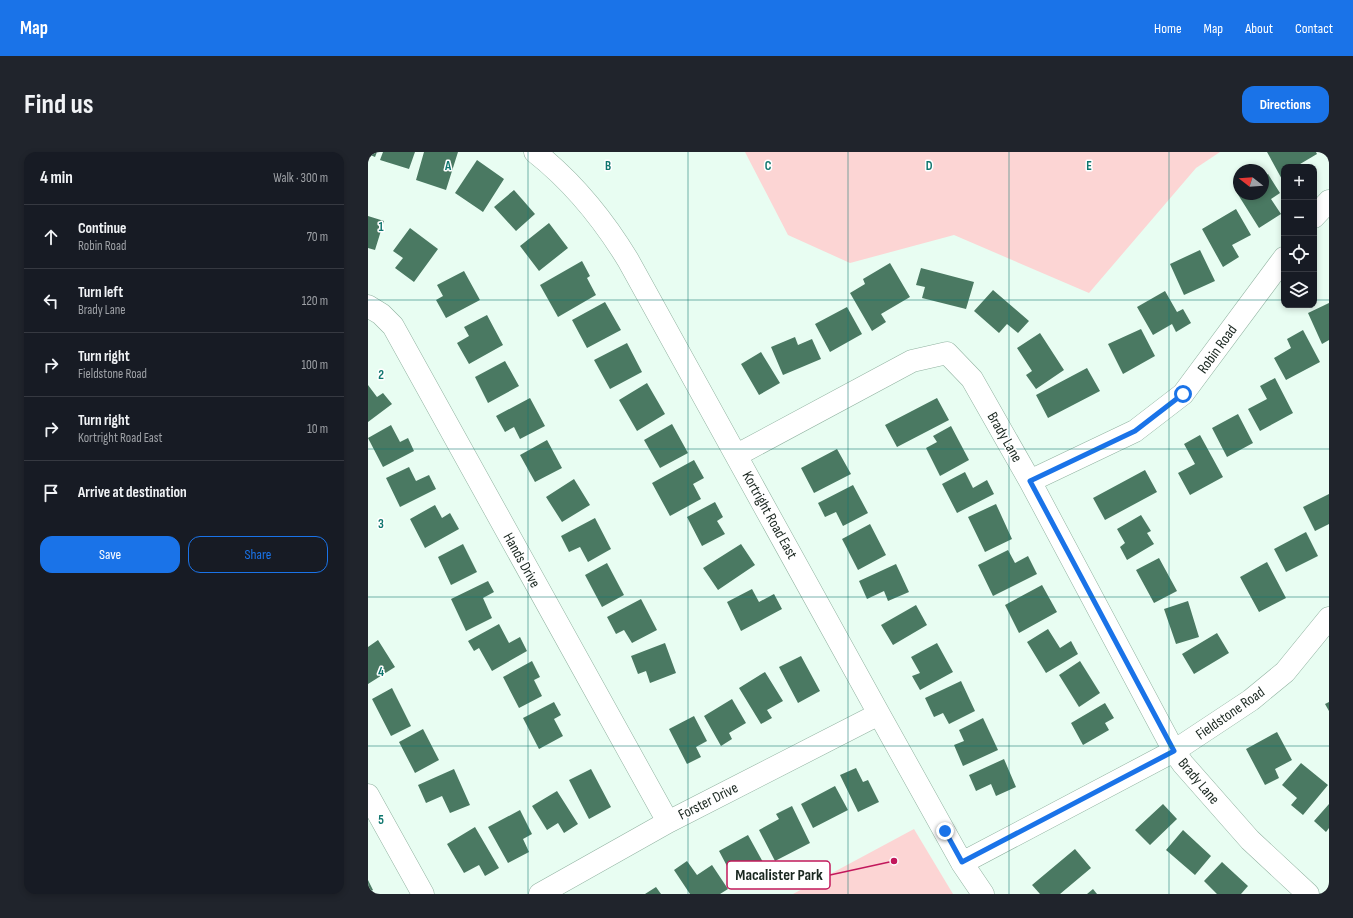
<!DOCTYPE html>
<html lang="en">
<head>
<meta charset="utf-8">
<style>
  :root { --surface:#171b24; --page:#20242c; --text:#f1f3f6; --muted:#9ea1a6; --line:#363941; --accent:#1a73e8 }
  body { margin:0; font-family:"Sofia Sans Condensed",sans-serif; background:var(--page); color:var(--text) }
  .controls { position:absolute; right:12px; top:12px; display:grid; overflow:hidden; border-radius:8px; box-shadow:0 2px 6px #0003 }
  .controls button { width:36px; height:36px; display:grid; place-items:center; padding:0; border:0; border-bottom:1px solid var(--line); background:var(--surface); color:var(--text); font:20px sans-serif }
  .compass { position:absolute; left:865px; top:12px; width:36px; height:36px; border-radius:50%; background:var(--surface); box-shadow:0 2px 6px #0003; rotate:287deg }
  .stop { position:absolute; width:12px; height:12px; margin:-9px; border:3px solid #1a73e8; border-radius:50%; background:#fff }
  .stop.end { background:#1a73e8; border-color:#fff; box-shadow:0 1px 4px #0008 }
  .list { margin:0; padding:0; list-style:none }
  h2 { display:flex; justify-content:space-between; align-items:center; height:52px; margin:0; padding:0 16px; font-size:17px }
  h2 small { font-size:13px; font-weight:400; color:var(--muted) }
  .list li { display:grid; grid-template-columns:26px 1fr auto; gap:12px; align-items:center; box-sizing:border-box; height:64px; padding:0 16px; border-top:1px solid var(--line) }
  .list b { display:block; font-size:15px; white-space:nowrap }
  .list p { margin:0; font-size:13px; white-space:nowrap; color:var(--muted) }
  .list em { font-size:13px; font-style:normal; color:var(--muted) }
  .actions { display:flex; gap:8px; padding:12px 16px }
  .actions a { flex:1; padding:9px 0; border:1px solid var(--accent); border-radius:12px; text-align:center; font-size:14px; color:var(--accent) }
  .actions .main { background:var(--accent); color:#fff }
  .icon { flex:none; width:22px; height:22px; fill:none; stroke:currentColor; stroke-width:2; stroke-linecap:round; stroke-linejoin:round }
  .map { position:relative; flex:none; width:961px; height:742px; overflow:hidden; border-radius:12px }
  header { display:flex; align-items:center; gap:24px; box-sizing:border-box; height:56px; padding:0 20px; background:var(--accent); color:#fff }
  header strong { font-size:19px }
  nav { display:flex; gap:22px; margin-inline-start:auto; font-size:14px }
  .intro { display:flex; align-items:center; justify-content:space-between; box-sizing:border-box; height:96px; padding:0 24px }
  h1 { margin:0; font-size:28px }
  .button { padding:10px 18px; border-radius:12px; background:var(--accent); color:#fff; font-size:14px; font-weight:700 }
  main { display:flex; gap:24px; padding:0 24px }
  aside { flex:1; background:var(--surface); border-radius:12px; box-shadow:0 2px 6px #0003 }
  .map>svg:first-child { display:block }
</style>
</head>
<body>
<header>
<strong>Map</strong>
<nav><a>Home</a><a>Map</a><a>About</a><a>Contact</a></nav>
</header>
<div class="intro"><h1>Find us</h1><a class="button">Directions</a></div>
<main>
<aside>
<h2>4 min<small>Walk · 300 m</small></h2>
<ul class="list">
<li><svg class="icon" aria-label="ahead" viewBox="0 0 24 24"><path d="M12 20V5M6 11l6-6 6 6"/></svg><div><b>Continue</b><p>Robin Road</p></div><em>70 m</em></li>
<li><svg class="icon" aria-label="left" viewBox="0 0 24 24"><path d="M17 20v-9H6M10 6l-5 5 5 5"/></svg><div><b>Turn left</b><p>Brady Lane</p></div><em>120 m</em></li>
<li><svg class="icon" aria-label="right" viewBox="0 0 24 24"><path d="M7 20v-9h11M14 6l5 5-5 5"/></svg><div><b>Turn right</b><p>Fieldstone Road</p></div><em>100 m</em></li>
<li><svg class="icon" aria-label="right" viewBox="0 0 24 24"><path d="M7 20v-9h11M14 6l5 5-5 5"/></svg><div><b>Turn right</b><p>Kortright Road East</p></div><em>10 m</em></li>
<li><svg class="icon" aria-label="arrive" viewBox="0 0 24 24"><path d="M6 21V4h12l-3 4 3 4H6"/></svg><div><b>Arrive at destination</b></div></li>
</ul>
<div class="actions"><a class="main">Save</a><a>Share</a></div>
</aside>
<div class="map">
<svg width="961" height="742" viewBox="0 0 961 742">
  <rect width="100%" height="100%" fill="#e8fdf2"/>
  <path fill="#fcd5d4" d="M377,0H852L828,16L721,141L586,83L482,111L420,83Z
    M546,677L585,742H425Z"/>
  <path fill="#4a7962" d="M0,0H9L7,5L0,2Z
    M15,0H47L41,17L12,8Z
    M56,0H90L78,38L48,28Z
    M899,0H948L949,2L927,15H916V31Z
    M109,8L136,27L115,60L87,41Z
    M900,22L912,41L903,47L913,62L891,76L869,41L895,42V25Z
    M146,38L167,62L148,79L126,55Z
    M868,57L883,83L864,93L871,105L855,115L834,77Z
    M0,64L16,69L7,98L0,96Z
    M181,71L200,96L171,119L152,94Z
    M42,76L70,97L46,130L27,116L35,106L25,99Z
    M832,98L847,129L816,143L802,112Z
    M214,109L222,124L219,126L228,143L190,165L172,133Z
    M522,111L542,145L513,162L518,170L504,179L482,141L497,132L495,127Z
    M553,116L606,130L598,157L554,146L557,135L548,133Z
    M96,119L112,148L78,166L68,148L75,144L69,133Z
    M625,138L661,169L650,181L639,172L631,181L606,159Z
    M797,139L809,160L815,157L823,171L808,180L804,172L785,183L769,155Z
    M237,150L253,178L219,196L204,168Z
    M961,151V188L954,192L940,161Z
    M479,155L494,182L462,200L447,172Z
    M119,163L135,193L101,212L89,191L101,184L96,175Z
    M773,177L787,204L755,222L740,192Z
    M935,178L952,210L918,228L906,206L923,196L919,187Z
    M672,181L696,218L668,237L658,223L664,219L649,196Z
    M427,185L430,193L444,187L453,207L415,223L403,195Z
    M259,191L274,220L242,237L226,208Z
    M393,200L412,231L391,243L373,212Z
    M137,209L151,234L120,251L107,225Z
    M719,216L732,239L680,266L668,243Z
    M907,226L925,261L892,279L880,257L899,247L892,234Z
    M279,231L297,262L269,279L251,248Z
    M0,233L9,245L15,241L24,252L0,270Z
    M162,246L177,274L152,287L146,275L137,280L128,264Z
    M569,246L581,268L529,295L517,273Z
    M870,262L885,291L859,305L844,276Z
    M304,272L320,301L292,316L276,288Z
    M23,273L32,290L40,286L46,299L15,315L0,286Z
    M583,274L601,308L572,324L558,296L569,290L565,284Z
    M832,283L855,325L822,343L810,321L827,312L816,292Z
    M179,288L194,316L167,330L152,303Z
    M469,297L483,322L446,341L433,316Z
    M326,308L336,326L325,332L333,347L302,364L284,331Z
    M41,315L48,329L61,323L68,337L32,355L18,326Z
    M777,318L789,340L737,368L725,346Z
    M597,320L605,336L619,328L626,342L589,361L574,332Z
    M206,327L222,353L194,370L178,345Z
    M485,333L500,361L475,374L468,360L457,365L450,351Z
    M961,342V372L947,379L935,355Z
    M347,350L355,365L349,369L357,382L334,394L319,365Z
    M628,352L644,387L617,400L600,365Z
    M67,353L74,366L82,361L91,377L57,396L42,367Z
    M773,363L783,379L779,381L786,392L759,408L752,395L757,391L749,377Z
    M227,366L243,397L220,410L212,395L201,400L193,384Z
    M502,372L518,403L490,418L474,387Z
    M938,380L950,404L918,420L906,397Z
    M95,392L109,420L83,433L70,405Z
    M373,392L387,413L350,438L335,416Z
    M640,398L647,411L660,404L669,422L625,444L610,413Z
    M791,406L809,439L786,451L768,418Z
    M899,410L918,446L891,460L872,425Z
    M239,411L256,443L234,455L217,423Z
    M528,412L541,440L520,449L516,439L499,447L491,429Z
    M120,429L126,440L115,446L124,466L98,479L83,447Z
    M674,433L689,460L651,481L637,453Z
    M384,437L391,450L406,442L414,457L373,479L359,450Z
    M273,447L289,478L264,491L256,478L248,482L239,465Z
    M820,449L831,485L808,492L796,457Z
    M548,453L559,473L525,493L513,473Z
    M131,472L141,491L152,485L159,499L124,519L111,496L106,499L100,489Z
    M680,477L692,496L703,489L710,502L678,521L659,490Z
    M849,481L861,501L826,522L814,502Z
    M10,488L27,515L0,532V495Z
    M297,491L308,521L282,531L278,519L270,522L263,504Z
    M569,491L585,520L552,538L544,524L552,521L543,505Z
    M433,504L452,539L430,551L411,515Z
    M164,509L172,525L166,528L174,544L151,556L135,525Z
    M712,509L732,541L711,555L691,523Z
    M397,520L415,549L399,558L404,566L393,572L371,536Z
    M593,529L607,559L581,572L575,561L566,565L557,546Z
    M24,536L43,574L23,584L4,547Z
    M364,547L378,571L361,581L364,587L353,594L336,564Z
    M186,550L193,563L186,567L195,584L171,597L155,566Z
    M961,550V559L957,552Z
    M737,551L746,566L737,571L741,578L715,593L703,571Z
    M326,564L339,589L328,595L333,605L319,612L301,577Z
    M615,566L630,598L595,614L586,593L596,589L591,578Z
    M55,577L71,608L47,621L31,590Z
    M909,580L924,608L907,617L911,626L897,633L878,597Z
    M636,607L648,635L628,644L623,632L608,639L601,623Z
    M933,611L960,633L935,663L923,653L929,646L914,633Z
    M488,616L495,630L500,628L511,650L490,660L472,623Z
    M86,617L102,653L82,661L74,644L58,651L50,633Z
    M223,617L243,655L221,667L201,628Z
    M467,634L480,658L445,676L433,652Z
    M189,639L210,672L196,681L190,671L179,678L164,654Z
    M795,652L809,667L782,693L767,678Z
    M961,652V676L958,680L946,669Z
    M424,654L442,691L407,709L391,678L411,667L408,662Z
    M152,658L164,682L155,687L161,700L140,711L120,675Z
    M107,675L131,716L117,724L111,713L96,721L79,692Z
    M815,678L843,704L827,723L798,698Z
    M380,683L396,712L367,729L351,699Z
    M707,697L723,716L692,742H672L664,733Z
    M319,709L329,723L344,713L360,737L352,742H322L306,718Z
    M854,710L880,734L873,742H849L836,729Z
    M0,728L5,738L0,741Z
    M288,735L293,742H277Z
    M725,737L729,742H719Z"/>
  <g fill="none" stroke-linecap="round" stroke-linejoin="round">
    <g stroke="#90b2a0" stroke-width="23">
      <path id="minor" d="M167,0C205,30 235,67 260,108L511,562L594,711L615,742
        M946,65L961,49
        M0,154L13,162L25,174L300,670
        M369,303L544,209L579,201L604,227L662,329L806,599L815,612L882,688L940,742
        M662,329L767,279L815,242L916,106
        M0,643L55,742
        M594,711L806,599L883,548L917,520L961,466
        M172,742L300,670L511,562"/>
    </g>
    <use href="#minor" stroke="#fff" stroke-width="22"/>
  </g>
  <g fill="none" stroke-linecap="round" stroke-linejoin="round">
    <path stroke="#1a73e8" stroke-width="5" d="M577,679L594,710L806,599L662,329L767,279L815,242"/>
  </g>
  <path fill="none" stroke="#0f766e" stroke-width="1" stroke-opacity="0.55" d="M160,0V742M320,0V742M480,0V742M641,0V742M801,0V742M0,148H916M946,148H961M0,297H961M0,445H961M0,594H961"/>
  <g text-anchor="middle" stroke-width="3" stroke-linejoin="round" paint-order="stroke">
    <g font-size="15" fill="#1a2720" stroke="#fff">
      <text transform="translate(849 197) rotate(-54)" y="5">Robin Road</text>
      <text transform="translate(637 285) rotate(60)" y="5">Brady Lane</text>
      <text transform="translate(402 363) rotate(61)" y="5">Kortright Road East</text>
      <text transform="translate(154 408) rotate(61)" y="5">Hands Drive</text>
      <text transform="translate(862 561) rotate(-35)" y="5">Fieldstone Road</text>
      <text transform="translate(831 629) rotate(50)" y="5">Brady Lane</text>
      <text transform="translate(340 649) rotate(-27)" y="5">Forster Drive</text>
    </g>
  </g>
  <g font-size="13" text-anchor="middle" font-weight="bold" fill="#0f766e" stroke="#fff" stroke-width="3" stroke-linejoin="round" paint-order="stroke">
    <text x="80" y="18">A</text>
    <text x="240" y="18">B</text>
    <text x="400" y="18">C</text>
    <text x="561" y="18">D</text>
    <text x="721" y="18">E</text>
    <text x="13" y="79">1</text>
    <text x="13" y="227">2</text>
    <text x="13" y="376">3</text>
    <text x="13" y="524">4</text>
    <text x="13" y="672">5</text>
  </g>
  <path fill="none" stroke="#c2185b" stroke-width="1.5" d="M526 709L462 723"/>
  <circle fill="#c2185b" stroke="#fff" stroke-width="1.5" cx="526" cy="709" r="4"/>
  <rect fill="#fff" stroke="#c2185b" stroke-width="1.5" x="359" y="709" width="103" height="28" rx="4"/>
  <g font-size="16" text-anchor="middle" font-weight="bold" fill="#1a2720">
    <text x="411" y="728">Macalister Park</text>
  </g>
</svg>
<div class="controls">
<button>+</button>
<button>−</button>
<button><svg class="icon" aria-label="locate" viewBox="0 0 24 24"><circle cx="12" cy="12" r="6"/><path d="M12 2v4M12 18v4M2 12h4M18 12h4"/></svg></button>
<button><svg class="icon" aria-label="layers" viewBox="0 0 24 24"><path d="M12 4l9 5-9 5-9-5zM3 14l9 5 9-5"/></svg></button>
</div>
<svg class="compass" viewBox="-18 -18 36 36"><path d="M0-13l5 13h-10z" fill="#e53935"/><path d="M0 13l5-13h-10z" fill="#9ea1a6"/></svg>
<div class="stop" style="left:815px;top:242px"></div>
<div class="stop end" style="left:577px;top:679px"></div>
</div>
</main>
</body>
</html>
